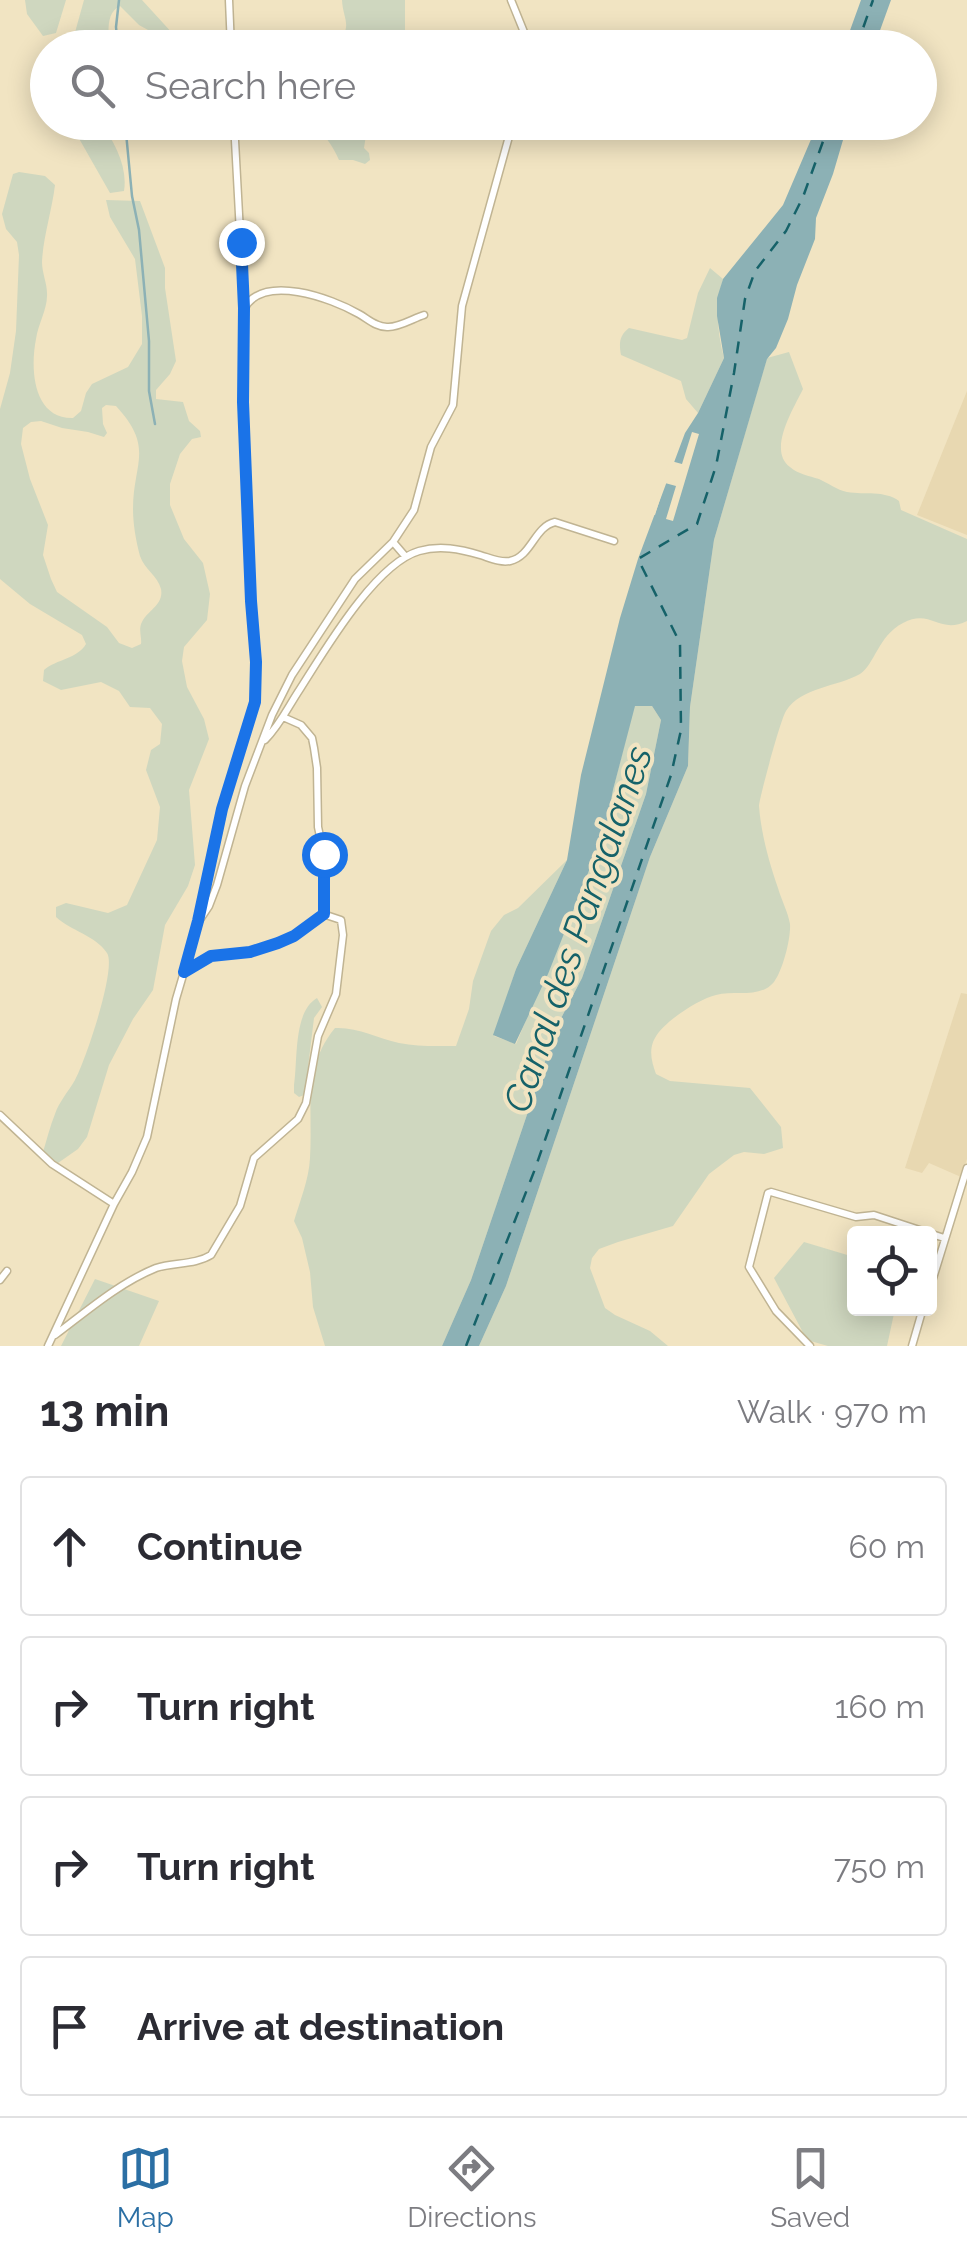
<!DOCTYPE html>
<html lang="en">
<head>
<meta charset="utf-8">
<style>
  :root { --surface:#fff; --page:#f2f2f3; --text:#2b2b33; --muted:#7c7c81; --line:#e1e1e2; --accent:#2b6fa4 }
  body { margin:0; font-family:Raleway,sans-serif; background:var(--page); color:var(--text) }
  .controls { position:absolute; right:30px; bottom:30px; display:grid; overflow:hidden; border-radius:10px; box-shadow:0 5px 25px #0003 }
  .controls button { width:90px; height:90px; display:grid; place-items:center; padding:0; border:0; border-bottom:2px solid var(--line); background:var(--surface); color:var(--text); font:50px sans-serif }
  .stop { position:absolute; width:30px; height:30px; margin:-22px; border:8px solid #1a73e8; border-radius:50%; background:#fff }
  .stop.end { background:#1a73e8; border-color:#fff; box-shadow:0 2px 10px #0008 }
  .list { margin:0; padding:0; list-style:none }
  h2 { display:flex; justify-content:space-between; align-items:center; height:130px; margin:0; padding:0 40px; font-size:42px }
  h2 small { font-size:32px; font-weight:400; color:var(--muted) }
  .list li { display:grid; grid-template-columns:65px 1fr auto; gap:30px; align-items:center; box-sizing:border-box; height:140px; margin:0 20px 20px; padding:0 20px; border:2px solid var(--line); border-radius:10px }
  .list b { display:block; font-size:38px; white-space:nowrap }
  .list em { font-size:32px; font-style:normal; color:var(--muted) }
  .icon { flex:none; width:55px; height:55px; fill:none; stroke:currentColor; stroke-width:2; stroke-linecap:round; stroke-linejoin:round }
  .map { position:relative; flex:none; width:967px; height:1346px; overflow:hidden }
  .search { position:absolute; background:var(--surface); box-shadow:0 5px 25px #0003; left:30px; right:30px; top:30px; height:110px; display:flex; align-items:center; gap:25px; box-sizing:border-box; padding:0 35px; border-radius:55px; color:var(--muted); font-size:38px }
  .sheet { height:770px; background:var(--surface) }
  nav { display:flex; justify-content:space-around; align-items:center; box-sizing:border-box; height:140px; border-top:2px solid var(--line); background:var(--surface); font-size:28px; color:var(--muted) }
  nav a { display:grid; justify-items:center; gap:5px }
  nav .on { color:var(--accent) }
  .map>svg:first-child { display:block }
</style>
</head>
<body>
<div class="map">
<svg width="967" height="1346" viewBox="0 0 967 1346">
  <rect width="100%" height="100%" fill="#f1e4c2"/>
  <path fill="#e8d8b1" d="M967,391V535L917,515Z
    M961,993L967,994V1159L961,1177L929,1163L922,1173L905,1168Z"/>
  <path fill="#cfd7bf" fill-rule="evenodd" d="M25,0H66L56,33L43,36L27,14Z
    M84,0H142L174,35L177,47H161L157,35L139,25L120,6C105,13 109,34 109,47H61L74,36Z
    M342,0H405V35L401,47H333C355,27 343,21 342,0Z
    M75,123H102C114,143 128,166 124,191L110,193L77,135Z
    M309,123L387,122L388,123C384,134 376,133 366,135L364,148L369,153L370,160L365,164L353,160H339C332,144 324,133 309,123Z
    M19,172L45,176L55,185C52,210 43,238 42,262C42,273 47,283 47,293C48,308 38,324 36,339C30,369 33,419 73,418L81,411L86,393L92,384L128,367L142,344V316L135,259L110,217L106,200L140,201L165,268V288L176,361L170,374L156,390V399L183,402L189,421L200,431L201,437L192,439L180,454L170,484V505L184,539L203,563L210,594L207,620L184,647L182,661L187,687L204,719L209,739L189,790L195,865L188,886L165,925L153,990L133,1019L109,1065L87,1137L78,1149L58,1163L43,1152C47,1139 50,1126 55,1114C59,1102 68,1092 75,1080C85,1062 117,968 107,953C95,935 71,931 56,917V907L66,903L108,913L127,905L157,840L160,807L146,770L151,750L160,744L162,724L150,708L130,707L119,691L101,682L61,690L43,681L44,670C57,659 77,659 86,644L82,635L30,604L0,579V409L10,373L16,331L19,255L17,242L6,229L2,214L13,174ZM106,405L116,406C155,448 133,463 133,509C133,524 136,541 140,556C144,569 158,576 161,589C164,605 148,610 142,622C138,629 142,637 141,644L132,648L119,643L107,627L57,592L51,579L43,555L48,525L30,479L21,444L23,428L31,422L41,421L62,428L88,432L104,437L107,433L103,424L102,408Z
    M710,268L723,279C715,306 717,331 724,358L698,413L686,399L681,381L621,355C619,343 619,336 629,328L682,340L687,338L698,293Z
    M789,352L803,389C794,408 767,450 790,467C798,474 809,476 819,479C828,483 837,490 847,492C865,495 884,490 899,501L901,510L967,539V621C939,635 931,608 903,623C878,636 875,664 860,674C837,687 801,687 786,711C781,718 759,799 759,806C761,833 769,862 778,888C781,899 788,912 790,924C791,938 783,970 774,982C760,999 735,990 716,995C699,999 663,1022 655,1038C648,1050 652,1063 656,1074L670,1081L750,1088L781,1127L783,1148L764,1154L744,1152L734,1155L709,1174L673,1226L618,1242L599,1249L592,1258L590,1268L605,1308L615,1315L650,1331L668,1346H479L506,1286L650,857L688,766L690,707L714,540L767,358Z
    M634,706H652L661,720L646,794L582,978L557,1026L471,1280L442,1346H325L313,1307L310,1272L302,1238L294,1221C300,1201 309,1179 310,1158C313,1110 302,1068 335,1028C358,1027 377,1038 399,1043C418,1047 437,1046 456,1046L469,1009L473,981L491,931L504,915L518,908L567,860L516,969L494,1036L516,1044L592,863L604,838L613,790Z
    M317,998L322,1007L314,1018L305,1092L304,1095L299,1097L294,1093V1085C298,1060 293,1012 317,998Z
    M804,1242L854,1257V1308L895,1309L887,1346H828L807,1340L774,1278Z
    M95,1279L159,1301L139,1346H61Z"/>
  <path fill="#8cb1b5" d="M861,0H891L874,47H844Z
    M818,123H848L833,174L816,218L815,239L797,285L788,319L776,348L767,359L714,540L690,707L688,766L650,857L506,1286L479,1346H442L471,1280L557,1026L582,978L646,794L661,720L652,706H635L613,790L604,838L592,863L548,974L515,1044L493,1035L516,969L567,860L581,775L620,618L638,559L685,433L698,413L724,358L717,316V298L723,279L783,205Z"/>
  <path fill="#f1e4c2" d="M692,432L699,434L673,521L666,519L676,486L665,483L655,515L650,514L674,449L671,461L682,464Z"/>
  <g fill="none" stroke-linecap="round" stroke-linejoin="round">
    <path stroke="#8cb1b5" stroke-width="2.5" d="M118,48L116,27L119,0
      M125,122L132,196L139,230L149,341V391L155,424"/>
    <path stroke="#166269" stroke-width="2.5" stroke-dasharray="12 10" stroke-linecap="butt" d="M856,48L873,0
      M466,1346L535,1169L671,775L681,730L680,643L638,559L697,524L716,466L734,373L745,299L755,271L786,231L803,197L830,122"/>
    <g stroke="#c0b493" stroke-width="9">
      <path id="minor" d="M229,0L231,48
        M511,0L528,42V48
        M234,122L244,307
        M405,556L393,542L414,510L431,447L453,405L462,306L513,122
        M283,717L301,725L312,738L314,748L317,768L318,827L324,855L323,914
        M265,740C280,725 288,707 300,689C325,650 375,564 419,551C440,545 460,549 480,555C490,558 500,563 510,561C532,556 534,527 555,522L614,541
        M200,915L223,809L255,701L257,662L251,601L243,401L244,309C263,273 331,298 359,314C368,319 376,327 387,327C398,328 414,318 424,315
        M185,972L211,956L250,952L278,943L294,936L323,914
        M0,1115L52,1164L114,1204
        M0,1280L7,1271
        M930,1288L967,1168
        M55,1335C87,1311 119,1283 156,1268C174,1262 195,1265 211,1255L240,1206L254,1158L298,1119L306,1103L318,1036L336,994L343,935L341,920L323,914
        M48,1346L114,1204L132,1172L147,1137L176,999L199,921L209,906L217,885L245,786L272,715L292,675L355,579L393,542
        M810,1346L776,1311L749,1267L768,1193L771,1192L856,1217L874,1215L944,1238
        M912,1346L923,1308"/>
    </g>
    <use href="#minor" stroke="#fff" stroke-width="6"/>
  </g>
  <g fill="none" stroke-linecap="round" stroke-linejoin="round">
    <path stroke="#1a73e8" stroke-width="12" d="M241,242L244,308L243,402L251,601L256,662L255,702L222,809L198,921L184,972L211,956L250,952L278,943L294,936L324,914V854"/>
  </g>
  <g text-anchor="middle" stroke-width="8" stroke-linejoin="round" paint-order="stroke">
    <g font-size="38" font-style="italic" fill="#166269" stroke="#f1e4c2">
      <text transform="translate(578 929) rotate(-71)" y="13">Canal des Pangalanes</text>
    </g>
  </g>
</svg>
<div class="controls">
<button><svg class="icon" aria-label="locate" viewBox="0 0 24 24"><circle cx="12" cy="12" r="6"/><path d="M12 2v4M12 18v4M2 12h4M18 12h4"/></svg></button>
</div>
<div class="stop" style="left:324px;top:854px"></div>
<div class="stop end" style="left:241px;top:242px"></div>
<div class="search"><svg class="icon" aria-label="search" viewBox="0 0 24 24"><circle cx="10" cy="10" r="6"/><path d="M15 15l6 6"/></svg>Search here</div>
</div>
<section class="sheet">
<h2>13 min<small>Walk · 970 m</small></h2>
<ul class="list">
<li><svg class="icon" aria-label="ahead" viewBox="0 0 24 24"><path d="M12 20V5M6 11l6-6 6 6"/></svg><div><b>Continue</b></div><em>60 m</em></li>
<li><svg class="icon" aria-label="right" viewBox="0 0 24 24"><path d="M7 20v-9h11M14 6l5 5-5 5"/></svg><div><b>Turn right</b></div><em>160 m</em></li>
<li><svg class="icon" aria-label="right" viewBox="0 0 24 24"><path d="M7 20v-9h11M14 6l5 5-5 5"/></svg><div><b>Turn right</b></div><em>750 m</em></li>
<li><svg class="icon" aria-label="arrive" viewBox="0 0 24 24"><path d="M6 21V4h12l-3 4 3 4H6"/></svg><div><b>Arrive at destination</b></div></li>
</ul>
</section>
<nav>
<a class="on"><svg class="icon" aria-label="map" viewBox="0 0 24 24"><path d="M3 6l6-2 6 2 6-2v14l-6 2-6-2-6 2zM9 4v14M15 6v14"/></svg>Map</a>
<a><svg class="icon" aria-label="directions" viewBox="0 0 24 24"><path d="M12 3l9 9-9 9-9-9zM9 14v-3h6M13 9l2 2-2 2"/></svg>Directions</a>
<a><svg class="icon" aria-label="saved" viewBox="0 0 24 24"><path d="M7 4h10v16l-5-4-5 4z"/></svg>Saved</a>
</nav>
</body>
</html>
